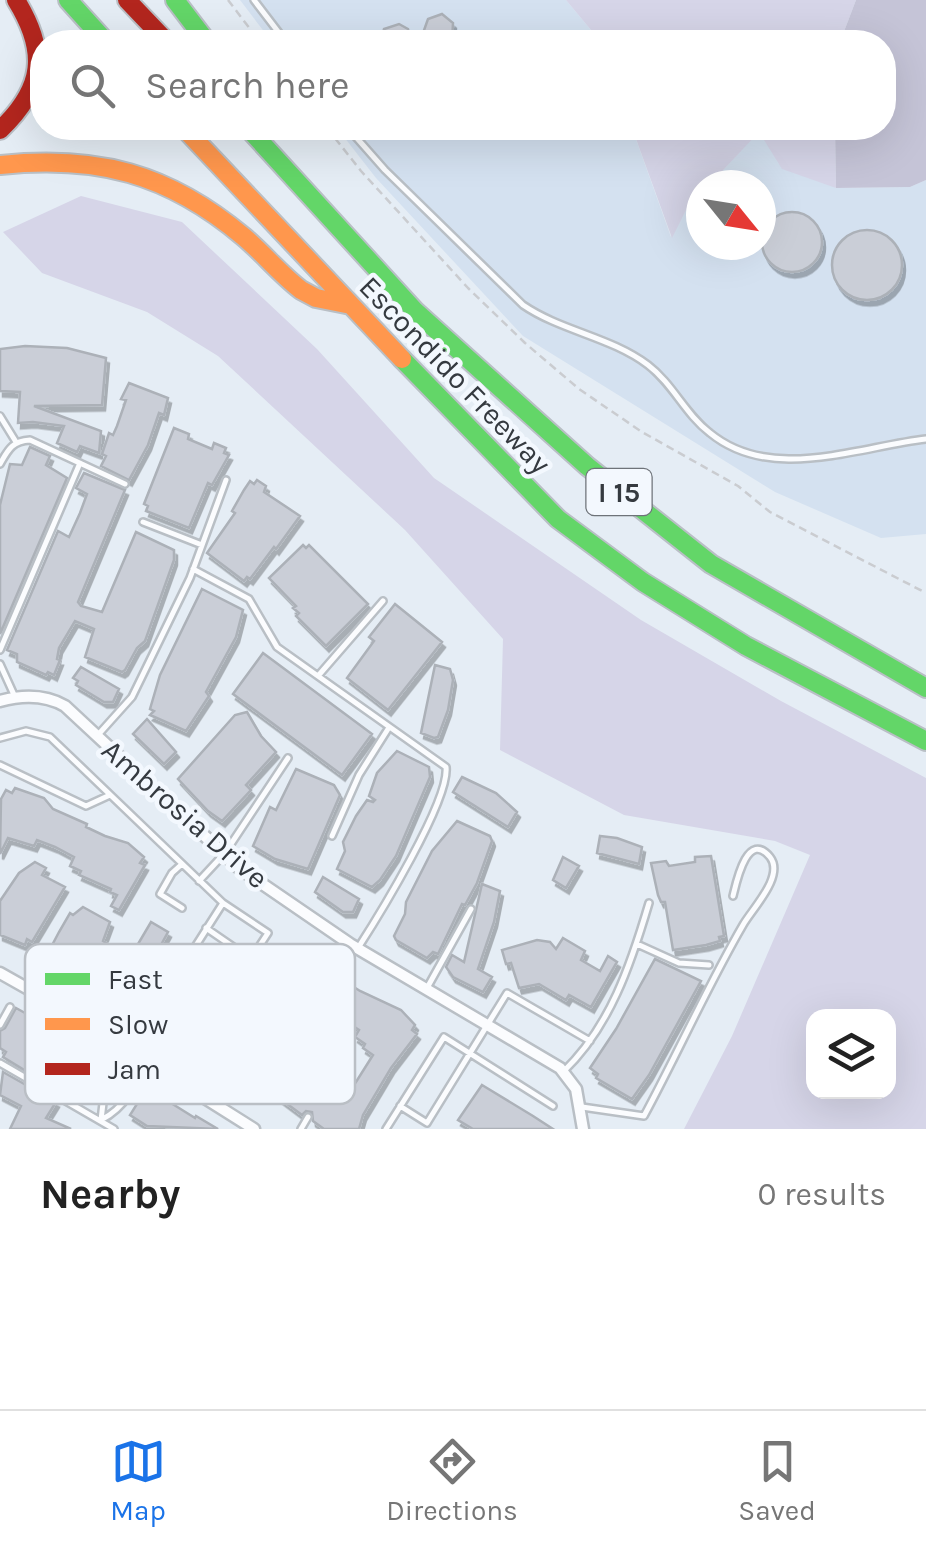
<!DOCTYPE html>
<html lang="en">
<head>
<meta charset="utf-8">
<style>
  :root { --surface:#fff; --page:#f2f2f2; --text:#222; --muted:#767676; --line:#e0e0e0; --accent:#1a73e8 }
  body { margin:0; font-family:Karla,sans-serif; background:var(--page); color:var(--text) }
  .controls { position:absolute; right:30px; bottom:30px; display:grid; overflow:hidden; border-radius:20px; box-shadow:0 10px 40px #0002 }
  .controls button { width:90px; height:90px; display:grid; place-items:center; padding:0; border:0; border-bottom:2px solid var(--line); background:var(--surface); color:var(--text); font:50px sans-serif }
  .compass { position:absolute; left:686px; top:170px; width:90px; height:90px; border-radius:50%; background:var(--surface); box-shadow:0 10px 40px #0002; rotate:120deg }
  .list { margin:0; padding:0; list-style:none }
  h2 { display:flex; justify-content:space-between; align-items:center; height:130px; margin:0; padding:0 40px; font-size:42px }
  h2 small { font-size:32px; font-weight:400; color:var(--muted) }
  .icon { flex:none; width:55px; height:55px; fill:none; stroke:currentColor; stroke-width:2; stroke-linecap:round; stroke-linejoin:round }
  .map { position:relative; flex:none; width:926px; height:1129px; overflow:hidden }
  .search { position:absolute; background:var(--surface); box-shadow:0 10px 40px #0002; left:30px; right:30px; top:30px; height:110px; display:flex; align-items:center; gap:25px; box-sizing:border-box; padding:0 35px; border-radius:40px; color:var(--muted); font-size:38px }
  .sheet { height:280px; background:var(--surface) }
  nav { display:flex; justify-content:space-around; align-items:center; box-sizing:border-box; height:140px; border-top:2px solid var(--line); background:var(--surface); font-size:28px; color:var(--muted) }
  nav a { display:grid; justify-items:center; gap:5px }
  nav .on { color:var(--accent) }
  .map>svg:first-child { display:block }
</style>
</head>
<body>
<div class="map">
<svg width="926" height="1129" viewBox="0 0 926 1129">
  <defs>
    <filter id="shadow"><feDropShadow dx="3" dy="5.5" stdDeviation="0" flood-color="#0004"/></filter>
  </defs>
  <rect width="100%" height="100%" fill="#e5edf5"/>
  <path fill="#d4e1f0" d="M240,0H566L601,42H272Z
    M337,128H632L671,237L688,206L701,193V245H761V185H709L759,131L836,188L910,187L926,180V534L881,538L775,492L523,336L376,178Z"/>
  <path fill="#d6d5e8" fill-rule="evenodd" d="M566,0H856L840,42H601Z
    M632,128H835L836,188L782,169L759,132L709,185H701V193L688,206L672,238Z
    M81,196L182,222L317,349L434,478L641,620L781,701L926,778V1129H684L732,1036L810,855L775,841L624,815L500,750L503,639L405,530L218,356L147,312L42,273L3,232ZM888,1016V1092H814V1016Z"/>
  <path fill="#c5c4d7" d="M856,0H926V180L910,187L836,188L835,128H884V42H840Z"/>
  <path fill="#caced7" stroke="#acb1b8" stroke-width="2.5" filter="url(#shadow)" d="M442,14L453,23L452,42H434L423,33L428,19Z
    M399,24L408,29L411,42H381L384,29Z
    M762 242a30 30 0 1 1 60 0a30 30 0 1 1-60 0Z
    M832 265a35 35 0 1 1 70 0a35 35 0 1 1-70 0Z
    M25,346L67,348L106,358L102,405L34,406L101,431L99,453L80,446L77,452L57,443L64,426L33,422L18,423L20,392L0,391V349Z
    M129,383L168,398L164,415L159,413L148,445L129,480L101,466L106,456L102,454L109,433L113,435L117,426L126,400L121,399Z
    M174,428L189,434L188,439L212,449L214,443L226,448L224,453L229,455L212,485L208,483L189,528L146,511L148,506L144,504Z
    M30,447L50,456L46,465L67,478L0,634V505L10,464L22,465Z
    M84,473L125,490L78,602L81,606L102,612L136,532L174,550V560L145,641L137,648L125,670L122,672L85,657L94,629L75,621L59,648L57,659L60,660L54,675L48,672L46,675L17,662V654L7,650L58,531L69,537L80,513L87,494L76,488Z
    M257,480L266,486L264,492L300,516L276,549L274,547L250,579L247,577L244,581L207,553L235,513L232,511L244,490L250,481L254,484Z
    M303,545L306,548L309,545L368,604L326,646L296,616L299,613L293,608L296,606L269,578Z
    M202,589L243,610L236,637L206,692L209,696L186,731L150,715L154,711L150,709L160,675Z
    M395,604L442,642L388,710L347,678L374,641L369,637Z
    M263,653L372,734L342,775L233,694Z
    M435,665L450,669L453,680L448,710L438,737L434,738L421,733Z
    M81,667L119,689L113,702H104L76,685L78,681L73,678Z
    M247,712L261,736L276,752L246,785L251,790L222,821L208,811L178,779L235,715Z
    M147,719L176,752L164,764L133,734Z
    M397,751L429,767L430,777L396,856L380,880L372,887L337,869L345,851L343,842L356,816L367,800L373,802L375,800L369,796L377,773Z
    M296,769L334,785L340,795L308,869L275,859L253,846L270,807L276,810Z
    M462,777L496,793L517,812L508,827L453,792Z
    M15,788L44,798L53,809L87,824L86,827L105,836L128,843L144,857L140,863L145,865L119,910L111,906L117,895L110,892L111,889L79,875L81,871L70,866L74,857L55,847L37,840L34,846L8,838L0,854L1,799L6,790L12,793Z
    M457,821L490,836L492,841L477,883L465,905L462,904L438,954L433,952L427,958L396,940L394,936L405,914L406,902L432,851Z
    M600,836L617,838L642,847L639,864L597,853Z
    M711,856L724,936L719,937L720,941L706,945L673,950L665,902H661L658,895L651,863L666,861L669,866L695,862V857Z
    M563,857L579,866L566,888L553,880Z
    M35,862L46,868L42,875L65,887L32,942L27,939L25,945L0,935V901L19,873Z
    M323,877L359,899L353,912H343L315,892Z
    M482,884L500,891L494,922L478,969L492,977L483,992L453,977L446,967L452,955L464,962Z
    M83,907L110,922L103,941L108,944L98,964L115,973L126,953L131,956L151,922L168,932L133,996L128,994L125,999L117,998L52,960L55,955L49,951L59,932L70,913L73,915Z
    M563,938L585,951L581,960L600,971L608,956L617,962L591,1007L569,995L566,1000L539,984L519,988L511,963L506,964L502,950L537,940L550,942L556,949Z
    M292,947L312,954L329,971L360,991L401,1010L415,1025L412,1030L417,1034L391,1068L363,1115L359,1129H324L313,1121L312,1112L306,1111L302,1115L274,1094L278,1089L273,1086L304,1031L322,1042L330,1038L340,1044L339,1063L328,1080L343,1089L351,1079L356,1082L373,1055L363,1048L365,1044L355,1037L359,1030L325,1008L320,1016L310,1009L308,1012L295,1001L273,990L261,1011L278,1025L276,1037L280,1039L256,1076L250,1072L247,1077L220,1064L177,1034L181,1028L175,1025L211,965L222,966L233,976L206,1027L223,1037L233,1020L239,1024L248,1014L283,950L289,953Z
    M655,959L701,981L649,1075L632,1099L596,1078L598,1074L590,1068L616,1029Z
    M16,1008L36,1019L38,1017L84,1051L97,1056L110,1072L91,1093L34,1055L26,1071L3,1057L6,1052L0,1048V1031L5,1028Z
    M3,1072L56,1102L46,1118L71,1129H10L21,1106L0,1095Z
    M482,1085L533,1116L553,1129H473L458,1120Z
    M147,1088L195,1118L196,1116L218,1129L147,1126L130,1115Z"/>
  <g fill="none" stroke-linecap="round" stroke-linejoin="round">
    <g stroke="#b9bfc5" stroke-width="10">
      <path id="lane" d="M254,0L286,42
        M348,128L385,170L523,305C561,331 611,337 648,365C673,384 685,414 710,433C771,483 857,447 926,439
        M0,416L16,442
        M0,464C8,450 12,441 30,440L125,484
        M143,522L202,545
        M193,569L249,599L277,647L446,767C450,800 378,917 358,948
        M0,650L80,463
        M0,664L15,697
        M318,676L383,601
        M97,736L132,697L190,578L226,480
        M0,738L26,731L50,737L223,903L268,933L251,959L206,928
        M0,765L86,806L110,795
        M332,836L359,775L388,729
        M182,864L172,873L160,894L182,908
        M199,881L225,853L288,758
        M637,944L679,963L709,965
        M427,988L471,909
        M0,1025L10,1007
        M130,1049L223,903
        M142,1060C140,1084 123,1109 101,1120L103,1103L128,1064Z
        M0,1063L114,1129
        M563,1072C610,1027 631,964 649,903
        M400,1106L427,1123L507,993L590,1041
        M582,1107L644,1116C678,1053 707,987 743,925C752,909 785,876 770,857C747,829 736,884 733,896
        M301,1129L308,1117
        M386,1129L444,1037L553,1106"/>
    </g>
    <g stroke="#b9bfc5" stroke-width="15">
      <path id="street" d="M0,701C22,695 44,694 65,706L239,868L350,944L560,1068L576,1089L583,1129
        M0,973L62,1008L254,1129"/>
    </g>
    <g stroke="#b9bfc5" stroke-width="22">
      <path id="fast" d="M68,0L106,42
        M175,0L207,42
        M248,128L415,311L587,466L711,564L926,688
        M402,359L558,519L643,582L746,646L926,741"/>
    </g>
    <g stroke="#b9bfc5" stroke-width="22">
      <path id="slow" d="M184,128L402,359
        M0,165C97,155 168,173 244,237C264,254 280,274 301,290L316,298L346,304"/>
    </g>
    <g stroke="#b9bfc5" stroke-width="22">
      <path id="jam" d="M127,0L167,42
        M0,130C44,88 48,52 16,0"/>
    </g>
    <path stroke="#caccd0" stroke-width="2.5" stroke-dasharray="8 5" stroke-linecap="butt" d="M228,0L260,42
      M327,128L361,171L468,288L525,343L579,389L642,432L738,486L770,512L926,593"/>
    <use href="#lane" stroke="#fbfcfe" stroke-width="5"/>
    <use href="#street" stroke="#fbfcfe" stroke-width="10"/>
    <use href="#fast" stroke="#63d668" stroke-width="18"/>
    <use href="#slow" stroke="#ff974d" stroke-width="18"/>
    <use href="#jam" stroke="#b3261e" stroke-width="18"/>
  </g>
  <g text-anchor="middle" stroke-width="9" stroke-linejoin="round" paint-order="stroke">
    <rect fill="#f3f8fe" stroke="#6e7379" stroke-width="2.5" x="586.5" y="469" width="65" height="46" rx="8"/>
    <g font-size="28" font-weight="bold" fill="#353a40">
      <text x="619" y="502">I 15</text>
    </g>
    <g font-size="30" fill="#353a40" stroke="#f3f8fe">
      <text transform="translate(455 375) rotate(46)" y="10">Escondido Freeway</text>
      <text transform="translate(185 814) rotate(41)" y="10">Ambrosia Drive</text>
    </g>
  </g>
  <rect x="25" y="944" width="330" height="160" rx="15" fill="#f3f8fe" stroke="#babfc5" stroke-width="2.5"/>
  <rect x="45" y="973" width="45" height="12" fill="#63d668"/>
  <rect x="45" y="1018" width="45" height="12" fill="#ff974d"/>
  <rect x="45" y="1063" width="45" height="12" fill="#b3261e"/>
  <g font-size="28" fill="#353a40">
    <text x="108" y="989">Fast</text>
    <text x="108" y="1034">Slow</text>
    <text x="108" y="1079">Jam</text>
  </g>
</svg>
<div class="controls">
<button><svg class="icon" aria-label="layers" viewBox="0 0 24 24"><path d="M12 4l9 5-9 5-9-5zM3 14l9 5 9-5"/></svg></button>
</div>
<svg class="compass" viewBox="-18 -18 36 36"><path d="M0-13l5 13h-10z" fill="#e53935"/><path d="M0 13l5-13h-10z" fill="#767676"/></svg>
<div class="search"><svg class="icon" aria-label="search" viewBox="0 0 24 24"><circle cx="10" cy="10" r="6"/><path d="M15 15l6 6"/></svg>Search here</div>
</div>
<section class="sheet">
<h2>Nearby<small>0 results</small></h2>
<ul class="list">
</ul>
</section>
<nav>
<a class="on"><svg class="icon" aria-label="map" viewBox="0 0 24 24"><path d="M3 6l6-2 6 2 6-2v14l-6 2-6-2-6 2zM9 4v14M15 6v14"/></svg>Map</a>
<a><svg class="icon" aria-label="directions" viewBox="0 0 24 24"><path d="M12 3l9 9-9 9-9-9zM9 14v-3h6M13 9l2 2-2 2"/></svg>Directions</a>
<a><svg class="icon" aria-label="saved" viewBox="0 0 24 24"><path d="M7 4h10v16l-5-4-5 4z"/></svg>Saved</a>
</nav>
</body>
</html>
